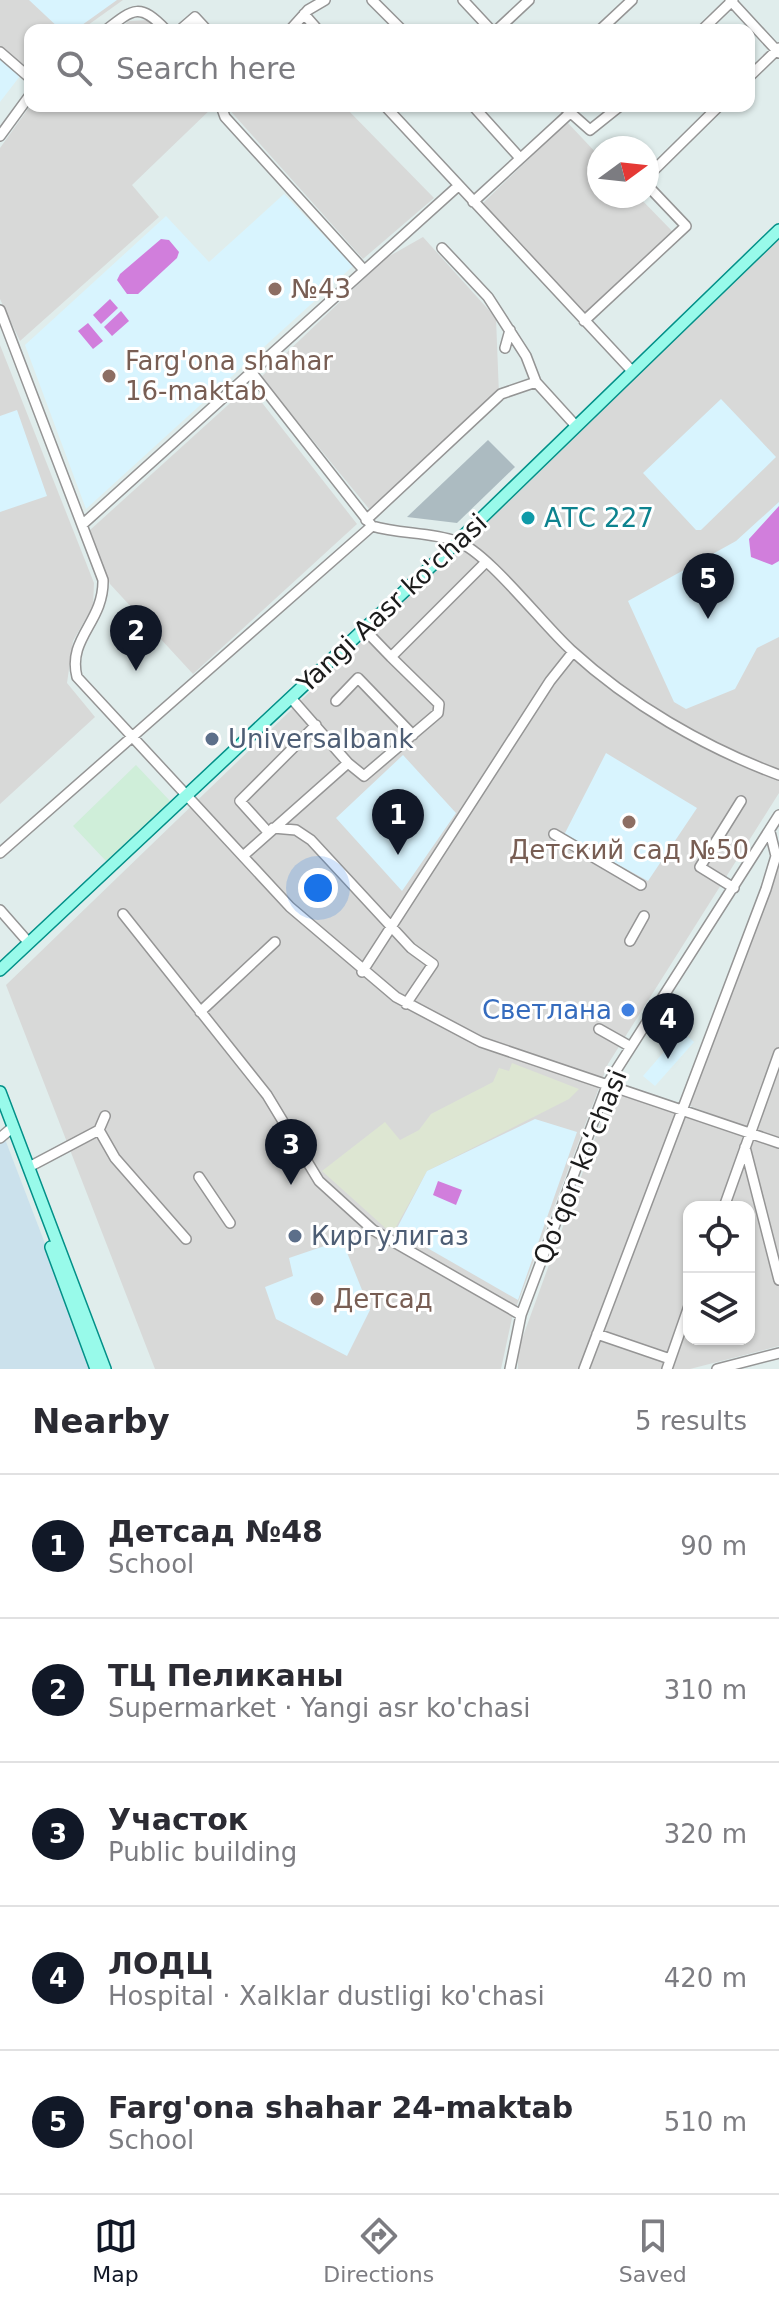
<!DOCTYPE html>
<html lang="en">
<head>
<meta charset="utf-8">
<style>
  :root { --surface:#fff; --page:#f7f7f7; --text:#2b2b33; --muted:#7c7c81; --line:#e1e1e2; --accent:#111827 }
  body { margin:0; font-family:"DejaVu Sans",sans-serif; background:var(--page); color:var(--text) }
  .controls { position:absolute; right:24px; bottom:24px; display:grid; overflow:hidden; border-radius:16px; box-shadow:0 2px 6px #0004 }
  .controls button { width:72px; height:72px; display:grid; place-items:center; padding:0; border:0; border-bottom:2px solid var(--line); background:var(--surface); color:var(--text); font:40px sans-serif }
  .compass { position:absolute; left:587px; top:136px; width:72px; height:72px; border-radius:50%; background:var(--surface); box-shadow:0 2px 6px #0004; rotate:75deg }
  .you { position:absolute; left:318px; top:888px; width:28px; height:28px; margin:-20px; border:6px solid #fff; border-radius:50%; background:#1a73e8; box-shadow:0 0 0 12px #1a73e833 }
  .badge { display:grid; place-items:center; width:52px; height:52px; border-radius:50%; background:var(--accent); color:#fff; font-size:26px; font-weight:700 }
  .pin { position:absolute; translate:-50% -66px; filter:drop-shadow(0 2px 4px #0008) }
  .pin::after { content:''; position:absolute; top:42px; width:28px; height:24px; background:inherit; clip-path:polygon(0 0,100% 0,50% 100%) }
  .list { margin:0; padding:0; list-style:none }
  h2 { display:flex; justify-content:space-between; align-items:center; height:104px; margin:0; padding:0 32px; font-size:34px }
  h2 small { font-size:26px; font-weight:400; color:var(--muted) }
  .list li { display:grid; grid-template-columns:52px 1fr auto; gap:24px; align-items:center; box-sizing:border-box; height:144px; padding:0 32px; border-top:2px solid var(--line) }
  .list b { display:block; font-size:30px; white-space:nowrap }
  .list p { margin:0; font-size:26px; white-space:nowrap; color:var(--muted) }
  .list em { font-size:26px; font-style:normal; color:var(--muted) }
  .icon { flex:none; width:44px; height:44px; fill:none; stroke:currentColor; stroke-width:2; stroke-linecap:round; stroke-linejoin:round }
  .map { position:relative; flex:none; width:779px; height:1369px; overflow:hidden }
  .search { position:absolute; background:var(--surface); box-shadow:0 2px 6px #0004; left:24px; right:24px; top:24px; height:88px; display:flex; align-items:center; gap:20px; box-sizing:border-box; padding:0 28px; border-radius:16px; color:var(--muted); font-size:30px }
  .sheet { height:824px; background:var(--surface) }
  nav { display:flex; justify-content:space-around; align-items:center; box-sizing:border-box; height:112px; border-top:2px solid var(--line); background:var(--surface); font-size:22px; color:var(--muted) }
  nav a { display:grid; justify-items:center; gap:4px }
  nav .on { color:var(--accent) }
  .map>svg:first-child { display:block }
</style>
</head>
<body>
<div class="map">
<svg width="779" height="1369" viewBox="0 0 779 1369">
  <rect width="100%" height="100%" fill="#e0edec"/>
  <path fill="#d8d9d8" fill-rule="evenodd" d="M0,0H123L81,30H30V70L0,46Z
    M148,20L157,30H117L129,21Z
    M30,106L213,107L132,185L159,217L20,341L0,299V148Z
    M226,106H344L434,198L363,259Z
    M567,122L599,156V196H638L672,231L585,314L481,205Z
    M423,237L496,318L499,395L370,510L261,377L386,258Z
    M779,239V793L608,1064L512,1318L501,1369H155L6,985Z
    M0,345L94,583L93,606L73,641L67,683L95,717L0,804Z
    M249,386L357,524L193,674L110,584L90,530Z
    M779,852V1139L690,1106Z
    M613,1089L779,1147V1346L690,1369H518V1350ZM689,1207H749V1339H689Z"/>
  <path fill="#cfeed9" d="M136,765L170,801L106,861L73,826Z"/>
  <path fill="#dde6d2" d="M512,1063L579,1089L569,1099L427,1171L392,1234L322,1171L385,1122L400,1140L419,1130L431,1114L493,1082L499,1068L509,1071Z"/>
  <path fill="#d8f4fe" d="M29,0H117L75,30H61Z
    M0,59L20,76L0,102Z
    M284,194L353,266L86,509L25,345L166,216L209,262Z
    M721,399L776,457L701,530H696L643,473Z
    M17,410L47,496L0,512V416Z
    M779,502V637L757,648L735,689L686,709L674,702L628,601L736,541Z
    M606,753L697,808L648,881L564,835Z
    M403,755L456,813L402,891L336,818Z
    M682,1031L694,1042L655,1086L643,1076Z
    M535,1119L577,1132L518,1300L396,1230L427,1171Z
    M342,1240L370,1310L347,1356L276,1319L265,1287L293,1276L289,1258Z"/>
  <path fill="#acbbc1" d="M488,440L515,467L457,523L407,517Z"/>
  <path fill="#cbe1ec" d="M5,1139L93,1369H0V1144Z"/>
  <path fill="#d17edc" d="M161,239L169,240L179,252L177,258L138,294H127L117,280L120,274Z
    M110,299L118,308L101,324L93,315Z
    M121,311L129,321L112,336L104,327Z
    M88,323L103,341L93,349L78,331Z
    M779,506V561L772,565L751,557L749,539Z
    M438,1181L462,1190L456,1205L433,1195Z"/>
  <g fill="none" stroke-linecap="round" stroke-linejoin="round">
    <g stroke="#959595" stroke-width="12">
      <path id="minor" d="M372,0L402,30
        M463,0L491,30
        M730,0L779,53
        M304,14L318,30
        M106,30C134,8 140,3 166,30
        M180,30L195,17L207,30
        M290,30L308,10L325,0
        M497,30L529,0
        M600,30L632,0
        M702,30L733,0
        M0,52L30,78
        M749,77L779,48
        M221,106L225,117L364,270
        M385,106L632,371
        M473,106L520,158
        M563,106L590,130L620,106
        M0,136L30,95
        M647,177L719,106
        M473,202L570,113
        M442,248L488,297L526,356L536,382L576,426
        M0,310L103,580C104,622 67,638 77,677L290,907L396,997L481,1042L779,1143
        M584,321L686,226L647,185
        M505,348L510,330
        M252,373L372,526C399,534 429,532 456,541C487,551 543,625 571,650C630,704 704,747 779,775
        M366,520L501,394L536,382
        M83,524L457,187
        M364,629L391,657
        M291,698L348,763
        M336,701L358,678L413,735
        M273,828L296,830L311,840L411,948L433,964L406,1004
        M268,832L240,801L316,725
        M554,834L641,885
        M0,853L372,526
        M243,856L348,763L364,776L438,713L439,704L391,657L486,562
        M734,888L700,867L741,801
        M0,910L29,943
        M123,914L267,1095L319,1181L373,1230L521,1315
        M630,941L644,916
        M362,972L550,681L573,652
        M200,1012L275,942
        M599,1029L631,1047
        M105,1116L99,1130L115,1158L186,1239
        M0,1138L13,1127
        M745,1147L779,1280
        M29,1167L99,1130
        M199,1177L230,1223
        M724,1207L779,1053
        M597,1334L670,1359
        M510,1369L521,1315L608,1083L779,815
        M584,1369L766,889L776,856L770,832
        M667,1369L689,1306
        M717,1369L779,1353"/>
    </g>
    <g stroke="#029088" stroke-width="14">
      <path id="major" d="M0,970L458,541L779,230
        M0,1092L105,1369
        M51,1247L96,1369"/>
    </g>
    <use href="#minor" stroke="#fff" stroke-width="9"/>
    <use href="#major" stroke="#98faea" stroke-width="11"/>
  </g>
  <g fill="#8d6e63" stroke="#fff" stroke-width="3">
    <circle cx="275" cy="289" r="8"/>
    <circle cx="109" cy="376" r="8"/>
    <circle cx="629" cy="822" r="8"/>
    <circle cx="317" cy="1299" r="8"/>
  </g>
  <circle fill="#0f9aa8" stroke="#fff" stroke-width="3" cx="528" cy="518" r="8"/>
  <g fill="#5c6f8a" stroke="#fff" stroke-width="3">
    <circle cx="212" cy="739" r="8"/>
    <circle cx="295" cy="1236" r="8"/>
  </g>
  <circle fill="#3f7fe0" stroke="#fff" stroke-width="3" cx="628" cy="1010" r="8"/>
  <g text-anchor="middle" stroke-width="6" stroke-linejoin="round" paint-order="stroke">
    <g font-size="26" fill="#785e54" stroke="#fff" text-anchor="start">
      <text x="291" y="298">№43</text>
      <text x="125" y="370">Farg'ona shahar<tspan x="125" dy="30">16-maktab</tspan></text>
      <text x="629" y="859" text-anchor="middle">Детский сад №50</text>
      <text x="333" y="1308">Детсад</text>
    </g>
    <g font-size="26" fill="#0d838f" stroke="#fff" text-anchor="start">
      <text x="544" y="527">АТС 227</text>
    </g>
    <g font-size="26" fill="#1b1b1b" stroke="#fff">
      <text transform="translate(392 603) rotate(-43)" y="9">Yangi Aasr ko'chasi</text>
      <text transform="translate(580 1167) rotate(-68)" y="9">Qoʻqon koʻchasi</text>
    </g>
    <g font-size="26" fill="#4e5e75" stroke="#fff" text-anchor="start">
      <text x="228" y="748">Universalbank</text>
      <text x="311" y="1245">Киргулигаз</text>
    </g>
    <g font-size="26" fill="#366cbe" stroke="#fff" text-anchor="end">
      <text x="612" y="1019">Светлана</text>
    </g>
  </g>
</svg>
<div class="controls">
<button><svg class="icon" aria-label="locate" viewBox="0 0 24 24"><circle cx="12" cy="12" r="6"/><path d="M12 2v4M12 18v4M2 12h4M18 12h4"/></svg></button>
<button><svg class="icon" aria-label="layers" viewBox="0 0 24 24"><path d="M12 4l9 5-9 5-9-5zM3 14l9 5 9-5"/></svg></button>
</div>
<svg class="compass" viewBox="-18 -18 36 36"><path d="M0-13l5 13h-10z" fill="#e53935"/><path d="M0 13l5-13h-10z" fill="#7c7c81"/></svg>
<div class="you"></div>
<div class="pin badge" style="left:398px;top:855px">1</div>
<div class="pin badge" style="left:136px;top:671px">2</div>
<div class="pin badge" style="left:291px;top:1185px">3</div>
<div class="pin badge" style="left:668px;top:1059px">4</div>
<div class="pin badge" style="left:708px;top:619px">5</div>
<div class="search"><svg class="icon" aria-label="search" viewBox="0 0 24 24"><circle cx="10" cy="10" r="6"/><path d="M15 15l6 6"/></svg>Search here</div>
</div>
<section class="sheet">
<h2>Nearby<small>5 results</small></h2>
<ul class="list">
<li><span class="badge">1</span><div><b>Детсад №48</b><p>School</p></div><em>90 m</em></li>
<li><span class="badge">2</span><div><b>ТЦ Пеликаны</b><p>Supermarket · Yangi asr ko'chasi</p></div><em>310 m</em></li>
<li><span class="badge">3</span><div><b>Участок</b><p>Public building</p></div><em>320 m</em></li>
<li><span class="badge">4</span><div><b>ЛОДЦ</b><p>Hospital · Xalklar dustligi ko'chasi</p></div><em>420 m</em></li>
<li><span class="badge">5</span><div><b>Farg'ona shahar 24-maktab</b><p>School</p></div><em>510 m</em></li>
</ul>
</section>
<nav>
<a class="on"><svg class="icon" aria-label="map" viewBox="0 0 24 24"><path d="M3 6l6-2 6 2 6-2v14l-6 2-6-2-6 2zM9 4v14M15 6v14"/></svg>Map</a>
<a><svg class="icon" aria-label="directions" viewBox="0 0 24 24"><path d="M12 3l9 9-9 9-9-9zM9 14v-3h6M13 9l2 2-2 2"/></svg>Directions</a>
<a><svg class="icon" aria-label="saved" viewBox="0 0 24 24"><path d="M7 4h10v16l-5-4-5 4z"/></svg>Saved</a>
</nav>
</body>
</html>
